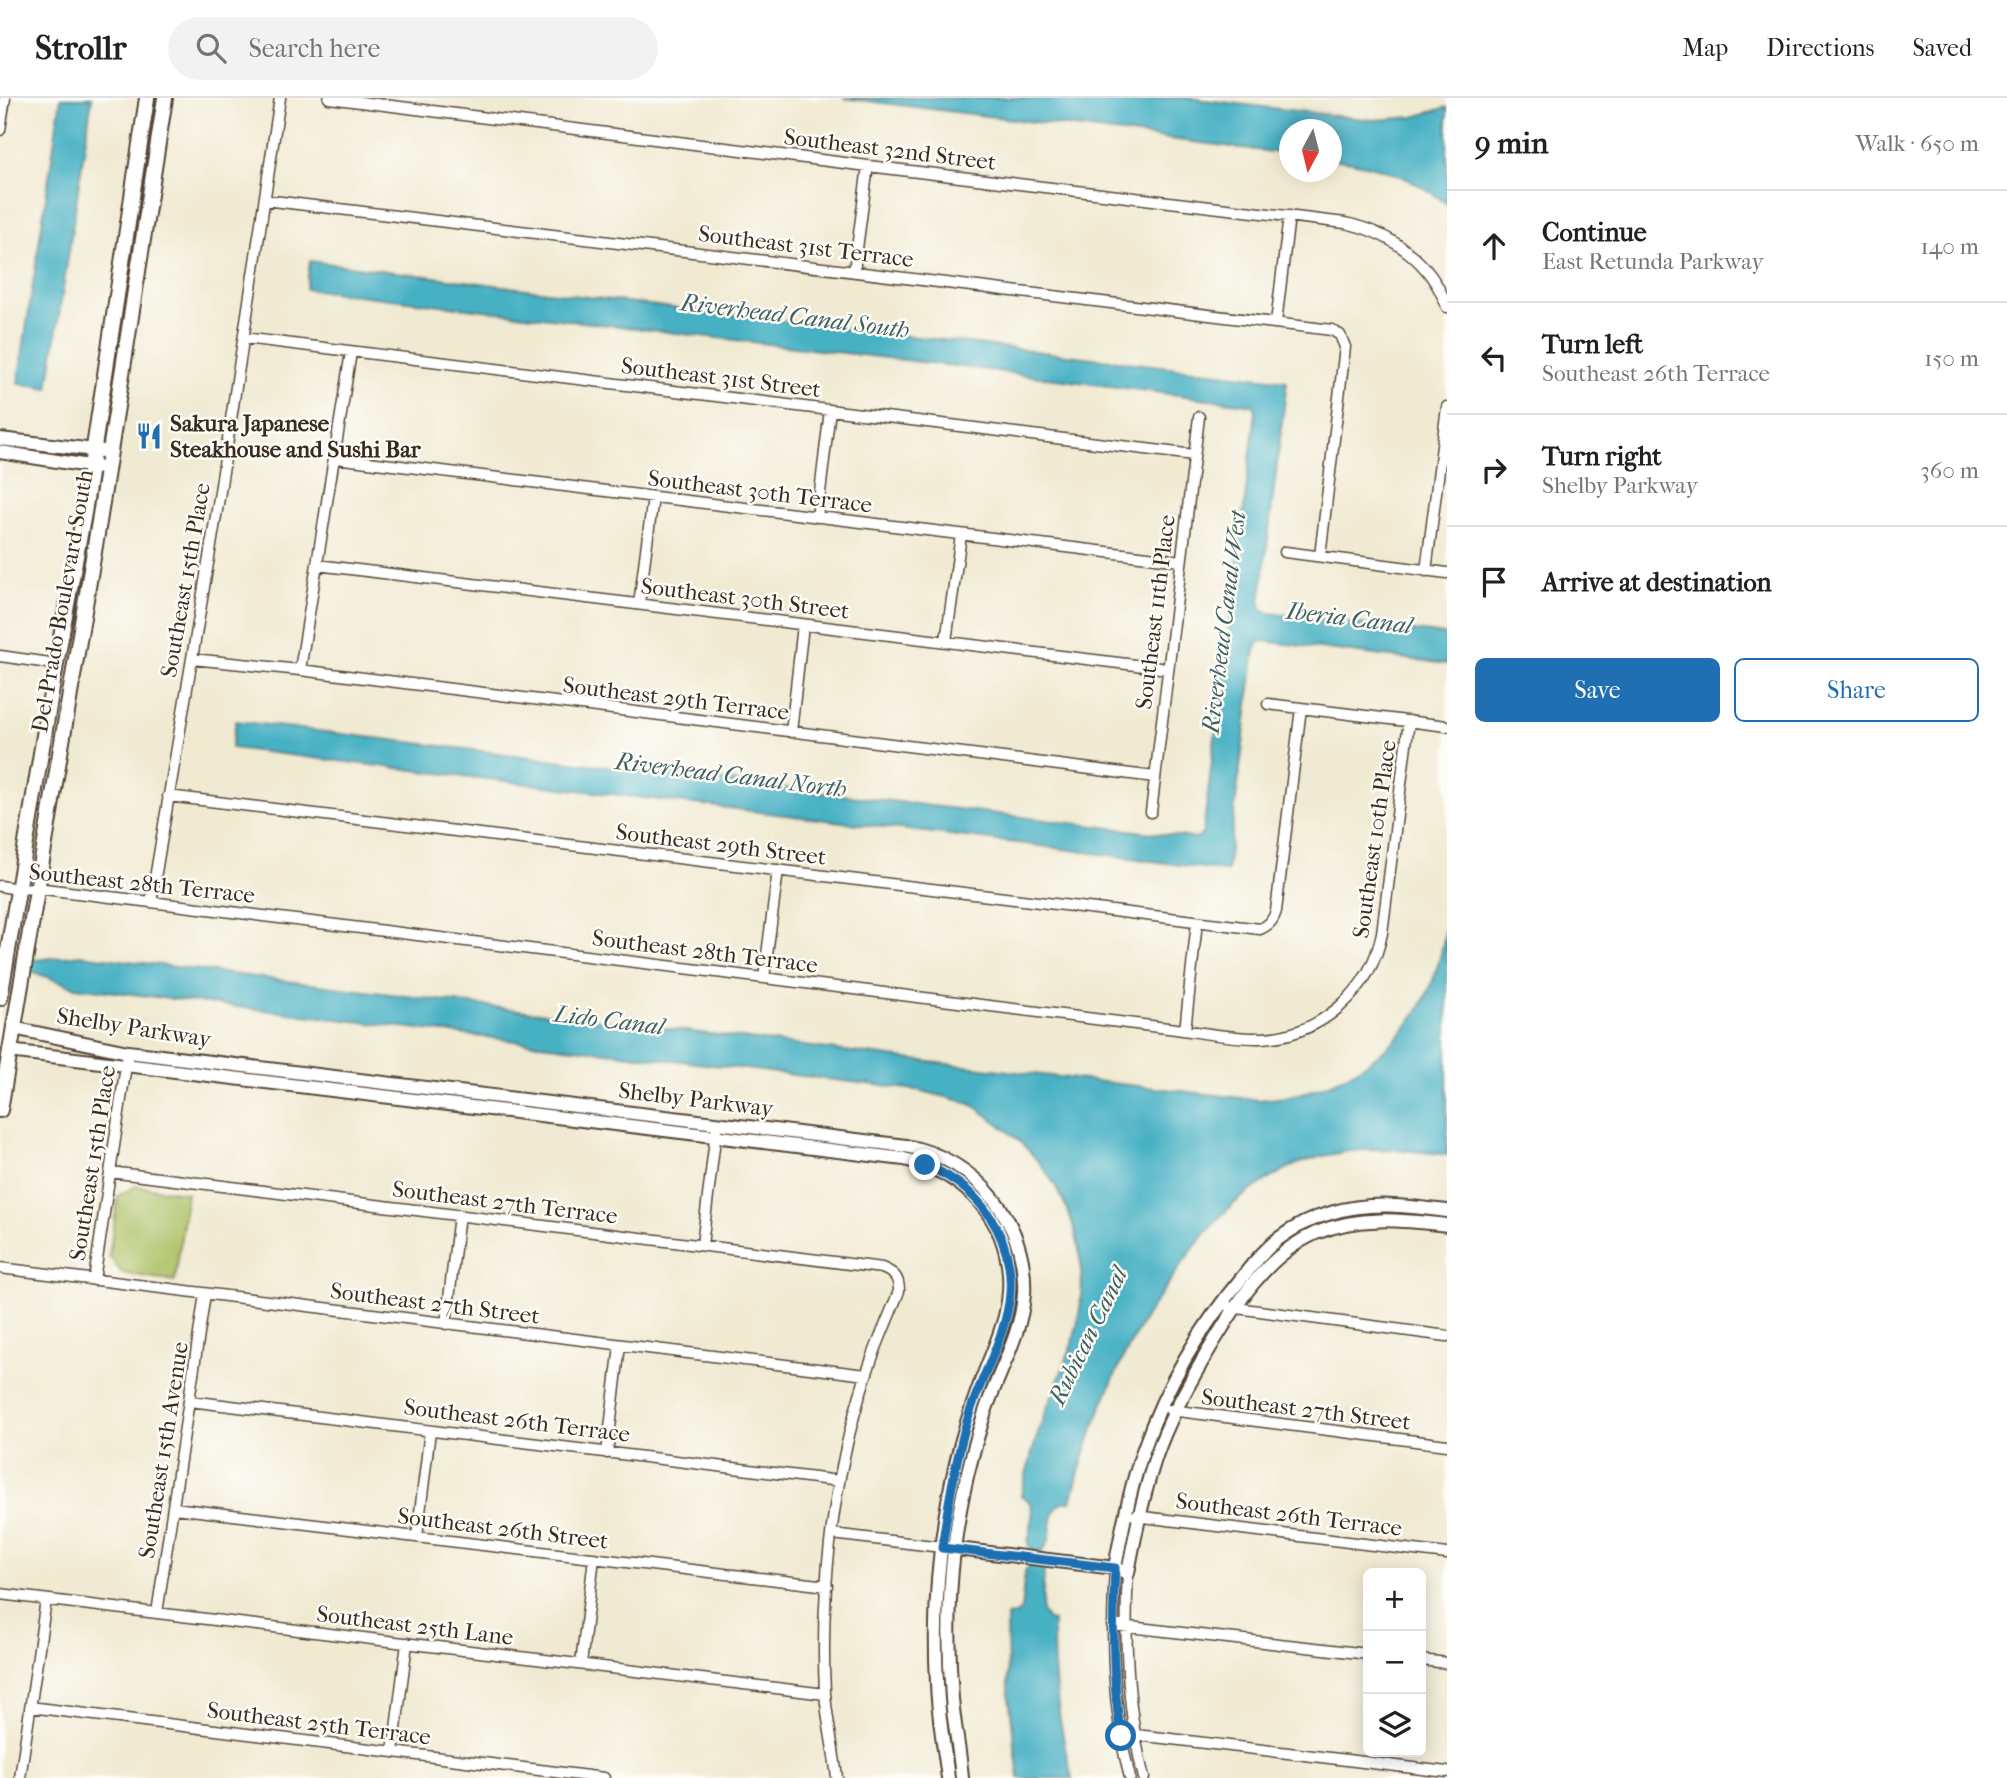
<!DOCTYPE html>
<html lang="en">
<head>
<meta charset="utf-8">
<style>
  :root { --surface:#fff; --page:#f2f2f2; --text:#202124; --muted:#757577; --line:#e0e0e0; --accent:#1f6fb2 }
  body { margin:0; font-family:"IM FELL French Canon",serif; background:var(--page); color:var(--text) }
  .controls { position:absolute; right:21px; bottom:21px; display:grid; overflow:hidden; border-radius:10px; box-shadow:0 4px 18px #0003 }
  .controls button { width:63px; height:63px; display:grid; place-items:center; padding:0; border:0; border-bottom:2px solid var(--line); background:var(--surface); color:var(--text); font:35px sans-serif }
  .compass { position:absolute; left:1279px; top:21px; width:63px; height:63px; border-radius:50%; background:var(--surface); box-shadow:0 4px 18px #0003; rotate:187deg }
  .stop { position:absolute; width:21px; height:21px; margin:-16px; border:5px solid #1f6fb2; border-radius:50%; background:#fff }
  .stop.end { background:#1f6fb2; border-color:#fff; box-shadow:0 2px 7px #0008 }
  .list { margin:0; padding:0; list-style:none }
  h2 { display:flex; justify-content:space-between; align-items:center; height:91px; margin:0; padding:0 28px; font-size:30px }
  h2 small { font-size:23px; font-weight:400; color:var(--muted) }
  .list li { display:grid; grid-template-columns:46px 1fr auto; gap:21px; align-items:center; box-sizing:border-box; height:112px; padding:0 28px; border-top:2px solid var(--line) }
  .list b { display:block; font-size:26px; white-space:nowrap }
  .list p { margin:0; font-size:23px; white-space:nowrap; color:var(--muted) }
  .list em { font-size:23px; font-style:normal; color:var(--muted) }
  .actions { display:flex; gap:14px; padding:21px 28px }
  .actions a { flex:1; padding:16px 0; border:2px solid var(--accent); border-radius:10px; text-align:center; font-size:24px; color:var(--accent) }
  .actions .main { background:var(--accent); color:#fff }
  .icon { flex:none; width:38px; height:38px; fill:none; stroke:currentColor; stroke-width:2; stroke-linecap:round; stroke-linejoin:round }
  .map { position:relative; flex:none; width:1447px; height:1680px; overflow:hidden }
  header { display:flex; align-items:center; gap:42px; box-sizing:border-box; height:98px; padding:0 35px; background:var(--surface); border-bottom:2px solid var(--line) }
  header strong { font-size:33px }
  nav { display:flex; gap:38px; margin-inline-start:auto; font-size:24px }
  .search { width:490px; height:63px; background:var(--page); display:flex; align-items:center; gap:18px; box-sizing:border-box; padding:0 24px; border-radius:38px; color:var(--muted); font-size:26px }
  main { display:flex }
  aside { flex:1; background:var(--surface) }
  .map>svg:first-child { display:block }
</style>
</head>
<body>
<header>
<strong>Strollr</strong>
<div class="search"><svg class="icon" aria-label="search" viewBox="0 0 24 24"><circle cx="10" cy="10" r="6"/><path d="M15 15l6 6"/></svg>Search here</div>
<nav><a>Map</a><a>Directions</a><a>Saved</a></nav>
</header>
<main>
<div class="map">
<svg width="1447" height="1680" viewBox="0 0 1447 1680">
  <rect width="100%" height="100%" fill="#fdfcf7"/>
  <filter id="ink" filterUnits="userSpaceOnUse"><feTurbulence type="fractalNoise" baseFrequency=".0143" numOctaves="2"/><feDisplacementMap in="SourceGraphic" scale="14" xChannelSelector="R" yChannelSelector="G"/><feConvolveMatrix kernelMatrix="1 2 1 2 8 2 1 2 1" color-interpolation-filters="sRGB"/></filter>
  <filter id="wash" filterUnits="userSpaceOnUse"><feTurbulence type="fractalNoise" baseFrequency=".00686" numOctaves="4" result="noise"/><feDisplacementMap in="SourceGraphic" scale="28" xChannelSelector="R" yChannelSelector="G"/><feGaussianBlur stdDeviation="1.57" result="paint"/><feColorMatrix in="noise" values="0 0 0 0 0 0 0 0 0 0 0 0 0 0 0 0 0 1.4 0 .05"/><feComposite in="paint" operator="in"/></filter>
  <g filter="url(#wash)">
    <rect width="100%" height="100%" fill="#f1ead2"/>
    <path fill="#adc166" stroke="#747642" stroke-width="2" d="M136,1088L187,1095L175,1183L122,1175L109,1158L118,1098Z"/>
    <path fill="#46b1c4" stroke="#406e71" stroke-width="2" d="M61,0H92L48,290L18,285Z
      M843,0H1188L1373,22L1414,19L1447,9V106C1411,77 1376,67 1332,61V32H1290L1289,56Z
      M310,163L665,209L1287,283L1260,506L1261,511L1269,515L1447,537V566L1264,543L1259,544L1255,551L1227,773L1033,747L231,650L236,623L1194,740L1199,739L1203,734L1256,313L1254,307L988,272L306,191Z
      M1447,820V1057C1395,1050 1357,1047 1306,1063C1294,1066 1283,1073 1272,1079C1233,1101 1211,1126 1185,1162C1172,1181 1158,1199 1146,1218C1111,1277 1087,1339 1071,1404H1062C1046,1414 1056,1441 1042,1453L1040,1468L1044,1475L1042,1514L1048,1522L1053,1523C1052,1576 1059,1628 1072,1680H1019L1008,1592L1007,1518L1016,1517L1021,1512L1025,1473L1030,1467L1032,1452L1028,1446C1030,1430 1040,1404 1021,1398L1023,1389C1029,1365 1035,1341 1044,1318C1056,1286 1071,1256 1078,1223C1093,1142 1061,1071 995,1023C988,1018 981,1012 974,1008C959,1000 934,997 917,992L75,889L33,874L0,869V857L34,862L81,857L931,964L1259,1002C1327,998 1394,961 1426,898C1438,874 1444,847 1447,820Z"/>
  </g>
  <g filter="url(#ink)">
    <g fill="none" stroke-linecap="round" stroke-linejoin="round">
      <g stroke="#564739" stroke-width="13">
        <path id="minor" d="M329,0L868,68L1345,125C1391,135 1431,163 1447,209
          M0,32L5,0
          M265,102L1332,232L1340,237L1345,249L1320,458
          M854,173L868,68
          M1276,225L1289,118
          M244,240L1194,357
          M335,360L1181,463
          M817,419L830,312
          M1285,454L1447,475
          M317,467L1168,571
          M1426,473L1447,309
          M639,506L653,399
          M946,543L961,437
          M0,558L56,566
          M192,561L300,572L1155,679
          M300,572L351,254
          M1268,606L1447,628
          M791,634L803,527
          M168,698L1260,831C1269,827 1273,823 1276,813L1301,610
          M1151,714L1199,319
          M0,788L18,791L36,790L94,797L1159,929C1192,932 1228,941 1261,940C1321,938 1371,893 1382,835L1409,623
          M151,804L219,400L280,0
          M764,880L778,772
          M1185,932L1197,824
          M110,1074L882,1170C894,1175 899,1179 899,1193C888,1222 875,1249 866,1278C833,1377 820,1491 825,1595C827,1624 834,1652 837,1680
          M702,1147L716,1033
          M0,1170L866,1277
          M94,1182L128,954
          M1229,1209L1447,1238
          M446,1226L459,1117
          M190,1303L839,1383
          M1170,1312L1447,1347
          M607,1355L620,1247
          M174,1410L827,1488
          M1135,1418L1447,1456
          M832,1436L942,1449
          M417,1439L430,1333
          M1115,1470C1111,1540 1112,1611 1130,1680
          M1128,1475C1124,1544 1127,1613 1144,1680
          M0,1496L825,1596
          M157,1515L205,1196
          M1112,1527L1368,1556
          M1421,1562L1447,1565
          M581,1566L594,1460
          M30,1609L604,1680
          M1121,1638L1135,1637L1163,1640L1447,1674
          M393,1654L407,1545
          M20,1680L46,1502"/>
      </g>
      <g stroke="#564739" stroke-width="16">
        <path id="tertiary" d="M0,341L103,353
          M0,354L108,371
          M13,930L128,954L906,1048C976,1061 1028,1124 1024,1196C1022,1236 996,1279 984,1317C970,1361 959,1407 954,1452C948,1502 948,1551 952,1601C954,1627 960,1654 962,1680
          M9,953L904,1061C957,1073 1001,1112 1008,1167C1015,1212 994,1248 979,1289C970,1313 962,1339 956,1365C939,1437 933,1512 937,1585C938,1617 944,1649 948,1680
          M949,1450L1115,1470L1128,1475C1135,1436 1143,1398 1155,1361C1167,1325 1185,1293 1204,1260C1232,1213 1263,1158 1316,1135C1359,1117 1402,1122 1447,1127
          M1115,1470C1122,1430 1130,1389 1144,1350C1166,1287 1202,1227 1245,1176C1255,1163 1266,1151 1278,1141C1294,1129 1312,1120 1331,1115C1369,1103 1408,1108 1447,1113"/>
      </g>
      <g stroke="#564739" stroke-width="18">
        <path id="primary" d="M0,900L56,566L84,415L147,0
          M0,1012L99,424L165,0"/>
      </g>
      <use href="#minor" stroke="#fff" stroke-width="10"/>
      <use href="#tertiary" stroke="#fff" stroke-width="12"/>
      <use href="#primary" stroke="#fff" stroke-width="14"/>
    </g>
  </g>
  <g fill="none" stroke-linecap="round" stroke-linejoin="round" filter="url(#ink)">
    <path stroke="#1f6fb2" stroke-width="9" d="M925,1067C989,1093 1024,1155 1005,1223C996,1257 977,1289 967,1323C955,1365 948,1407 942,1450L1115,1470C1112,1527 1112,1582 1121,1638"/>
  </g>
  <defs>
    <g id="restaurant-bare" transform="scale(2.1)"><path d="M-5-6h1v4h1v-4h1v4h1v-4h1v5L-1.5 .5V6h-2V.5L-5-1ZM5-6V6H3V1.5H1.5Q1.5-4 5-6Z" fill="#1f6fb2" stroke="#fdfcf7" stroke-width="2.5" paint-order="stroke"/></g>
  </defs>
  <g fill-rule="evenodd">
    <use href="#restaurant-bare" x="149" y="338"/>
  </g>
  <g text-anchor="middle" stroke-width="5" stroke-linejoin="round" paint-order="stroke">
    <g font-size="23" fill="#3b2a1e" stroke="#fdfcf7">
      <text transform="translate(890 51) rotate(7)" y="8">Southeast 32nd Street</text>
      <text transform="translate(806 148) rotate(7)" y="8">Southeast 31st Terrace</text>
      <text transform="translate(721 279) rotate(7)" y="8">Southeast 31st Street</text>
      <text transform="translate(760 393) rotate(7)" y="8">Southeast 30th Terrace</text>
      <text transform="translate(185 482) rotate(-80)" y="8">Southeast 15th Place</text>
      <text transform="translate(745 500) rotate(7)" y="8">Southeast 30th Street</text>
      <text transform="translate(62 503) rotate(-80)" y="8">Del Prado Boulevard South</text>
      <text transform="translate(1155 514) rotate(-83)" y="8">Southeast 11th Place</text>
      <text transform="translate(676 600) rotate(7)" y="8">Southeast 29th Terrace</text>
      <text transform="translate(1374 741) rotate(-82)" y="8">Southeast 10th Place</text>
      <text transform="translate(721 746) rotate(7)" y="8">Southeast 29th Street</text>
      <text transform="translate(142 785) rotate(6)" y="8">Southeast 28th Terrace</text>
      <text transform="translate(705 853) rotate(7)" y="8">Southeast 28th Terrace</text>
      <text transform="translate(134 929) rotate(9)" y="8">Shelby Parkway</text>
      <text transform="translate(696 1001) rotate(7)" y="8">Shelby Parkway</text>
      <text transform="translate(92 1065) rotate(-81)" y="8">Southeast 15th Place</text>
      <text transform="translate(505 1104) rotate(7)" y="8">Southeast 27th Terrace</text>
      <text transform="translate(435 1205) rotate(7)" y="8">Southeast 27th Street</text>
      <text transform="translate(1306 1311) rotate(7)" y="8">Southeast 27th Street</text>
      <text transform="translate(517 1322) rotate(7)" y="8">Southeast 26th Terrace</text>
      <text transform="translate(163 1352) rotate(-81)" y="8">Southeast 15th Avenue</text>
      <text transform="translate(1289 1416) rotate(7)" y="8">Southeast 26th Terrace</text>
      <text transform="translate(503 1430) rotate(7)" y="8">Southeast 26th Street</text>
      <text transform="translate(415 1527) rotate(7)" y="8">Southeast 25th Lane</text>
      <text transform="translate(319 1625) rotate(7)" y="8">Southeast 25th Terrace</text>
    </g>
    <g font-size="23" font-weight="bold" fill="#3b2a1e" stroke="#fdfcf7" text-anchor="start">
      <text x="170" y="333">Sakura Japanese<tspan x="170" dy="26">Steakhouse and Sushi Bar</tspan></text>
    </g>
    <g font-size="24" font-style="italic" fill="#3f6060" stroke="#fdfcf7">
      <text transform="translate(795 218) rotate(7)" y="8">Riverhead Canal South</text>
      <text transform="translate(1349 520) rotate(7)" y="8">Iberia Canal</text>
      <text transform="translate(1224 524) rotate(-83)" y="8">Riverhead Canal West</text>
      <text transform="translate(731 677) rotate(7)" y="8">Riverhead Canal North</text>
      <text transform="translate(609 922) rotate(7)" y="8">Lido Canal</text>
      <text transform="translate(1088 1238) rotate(-64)" y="8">Rubican Canal</text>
    </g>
  </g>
</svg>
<div class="controls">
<button>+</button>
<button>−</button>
<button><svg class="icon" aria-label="layers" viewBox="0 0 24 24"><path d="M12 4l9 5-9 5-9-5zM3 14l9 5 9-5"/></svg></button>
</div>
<svg class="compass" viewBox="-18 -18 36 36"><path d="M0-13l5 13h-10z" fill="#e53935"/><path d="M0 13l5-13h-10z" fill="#757577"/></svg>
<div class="stop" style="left:1121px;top:1638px"></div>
<div class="stop end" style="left:925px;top:1067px"></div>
</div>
<aside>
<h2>9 min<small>Walk · 650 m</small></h2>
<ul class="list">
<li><svg class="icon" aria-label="ahead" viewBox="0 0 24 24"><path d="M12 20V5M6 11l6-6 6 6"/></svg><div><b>Continue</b><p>East Retunda Parkway</p></div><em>140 m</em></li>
<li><svg class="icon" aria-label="left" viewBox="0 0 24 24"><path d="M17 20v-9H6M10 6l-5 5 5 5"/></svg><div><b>Turn left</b><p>Southeast 26th Terrace</p></div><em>150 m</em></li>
<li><svg class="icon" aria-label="right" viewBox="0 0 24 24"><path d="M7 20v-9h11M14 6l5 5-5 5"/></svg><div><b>Turn right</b><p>Shelby Parkway</p></div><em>360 m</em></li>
<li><svg class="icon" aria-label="arrive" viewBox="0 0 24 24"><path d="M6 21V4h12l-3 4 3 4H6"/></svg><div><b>Arrive at destination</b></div></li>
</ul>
<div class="actions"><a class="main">Save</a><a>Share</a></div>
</aside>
</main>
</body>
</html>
